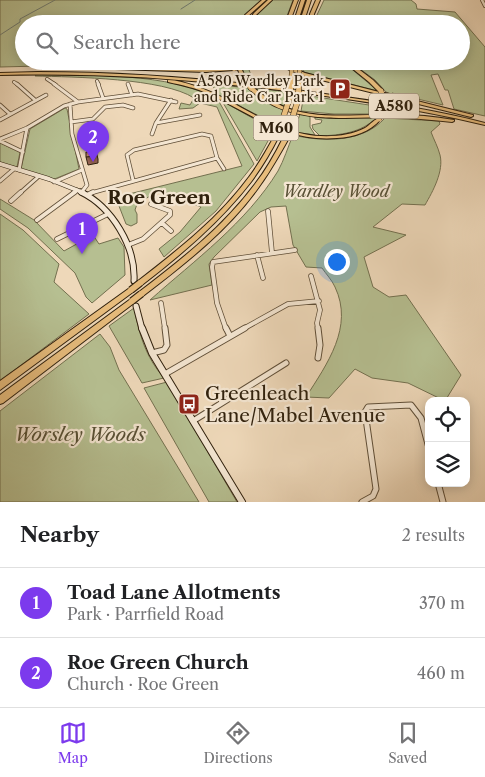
<!DOCTYPE html>
<html lang="en">
<head>
<meta charset="utf-8">
<style>
  :root { --surface:#fff; --page:#f2f2f2; --text:#202124; --muted:#757577; --line:#e0e0e0; --accent:#7c3aed }
  body { margin:0; font-family:"Libre Caslon Text",serif; background:var(--page); color:var(--text) }
  .controls { position:absolute; right:15px; bottom:15px; display:grid; overflow:hidden; border-radius:10px; box-shadow:0 2px 12px #0003 }
  .controls button { width:45px; height:45px; display:grid; place-items:center; padding:0; border:0; border-bottom:1px solid var(--line); background:var(--surface); color:var(--text); font:25px sans-serif }
  .you { position:absolute; left:336px; top:261px; width:18px; height:18px; margin:-12px; border:4px solid #fff; border-radius:50%; background:#1a73e8; box-shadow:0 0 0 8px #1a73e833 }
  .badge { display:grid; place-items:center; width:32px; height:32px; border-radius:50%; background:var(--accent); color:#fff; font-size:16px; font-weight:700 }
  .pin { position:absolute; translate:-50% -41px; filter:drop-shadow(0 1px 2px #0008) }
  .pin::after { content:''; position:absolute; top:26px; width:18px; height:15px; background:inherit; clip-path:polygon(0 0,100% 0,50% 100%) }
  .list { margin:0; padding:0; list-style:none }
  h2 { display:flex; justify-content:space-between; align-items:center; height:65px; margin:0; padding:0 20px; font-size:21px }
  h2 small { font-size:16px; font-weight:400; color:var(--muted) }
  .list li { display:grid; grid-template-columns:32px 1fr auto; gap:15px; align-items:center; box-sizing:border-box; height:70px; padding:0 20px; border-top:1px solid var(--line) }
  .list b { display:block; font-size:19px; white-space:nowrap }
  .list p { margin:0; font-size:16px; white-space:nowrap; color:var(--muted) }
  .list em { font-size:16px; font-style:normal; color:var(--muted) }
  .icon { flex:none; width:28px; height:28px; fill:none; stroke:currentColor; stroke-width:2; stroke-linecap:round; stroke-linejoin:round }
  .map { position:relative; flex:none; width:485px; height:502px; overflow:hidden }
  .search { position:absolute; background:var(--surface); box-shadow:0 2px 12px #0003; left:15px; right:15px; top:15px; height:55px; display:flex; align-items:center; gap:12px; box-sizing:border-box; padding:0 18px; border-radius:28px; color:var(--muted); font-size:19px }
  .sheet { height:205px; background:var(--surface) }
  nav { display:flex; justify-content:space-around; align-items:center; box-sizing:border-box; height:70px; border-top:1px solid var(--line); background:var(--surface); font-size:14px; color:var(--muted) }
  nav a { display:grid; justify-items:center; gap:2px }
  nav .on { color:var(--accent) }
  .map>svg:first-child { display:block }
</style>
</head>
<body>
<div class="map">
<svg width="485" height="502" viewBox="0 0 485 502">
  <rect width="100%" height="100%" fill="#eed8b9"/>
  <filter id="stains"><feTurbulence type="fractalNoise" baseFrequency=".004" numOctaves="4"/><feColorMatrix values="0 0 0 0 .2 0 0 0 0 .09 0 0 0 0 .02 0 0 0 .5 -.17"/></filter>
  <radialGradient id="worn" r=".72"><stop offset=".6" stop-color="#630" stop-opacity="0"/><stop offset="1" stop-color="#630" stop-opacity=".3"/></radialGradient>
  <path fill="#b6bf91" stroke="#73704f" d="M0,0H261L247,13L238,24H24V61H233L234,67L215,69L80,65L0,67Z
    M273,0H293L284,24H252L259,12Z
    M324,0H411L416,4L417,9L455,12L485,47V116L454,109L448,90H445L438,74L431,75L443,105L392,93L397,96L386,92L375,80L349,61H461V24H316V17Z
    M238,61L246,63L260,61L264,64L249,70L252,77L288,82L287,86L250,82L241,69L245,68L243,65L240,66Z
    M304,61H342L378,91L303,72Z
    M36,75C91,75 168,73 217,98L254,164L216,211L164,257L159,249L180,232L201,207L164,192L155,193L137,204L135,210L137,214V223L131,226L126,224L119,206L123,198L129,194L242,166L217,107L200,103L193,108L179,109L181,103L190,105L194,98C163,78 74,77 35,76Z
    M212,84L248,88L261,99L285,111L278,126L217,94Z
    M255,88L287,92L284,106L268,98Z
    M304,95L382,107L379,114H334L301,111Z
    M222,101L274,130L257,161Z
    M65,108L67,109L79,169L52,180L21,169L30,129Z
    M300,114L310,116V127L315,135L294,132Z
    M315,116L376,118C361,133 340,135 320,136L313,129L312,125L321,123L322,120L315,119Z
    M385,118L439,121L440,124L431,132C434,140 438,147 440,155C444,171 433,191 425,205L402,204L373,227L406,235L364,257L373,287L389,297L406,295L461,375L445,401L408,383L372,378L355,369L329,398L306,397C327,364 354,327 335,287C332,280 326,274 322,268L306,267L293,245L286,206L271,207L260,212L214,257L209,264L212,285L150,300C195,260 246,223 278,171C284,160 288,147 293,135C322,142 363,143 385,118Z
    M0,143L20,152L17,167L0,163Z
    M0,199L34,220L64,251L93,235L99,244L118,238L124,247L125,275L92,303L86,297L75,273L28,228L0,209Z
    M0,214L23,230L59,264L54,282L89,314L0,381Z
    M134,308C140,336 145,356 164,378L142,383L109,326Z
    M100,334L110,347L119,370L199,502H0V411Z
    M167,382L237,502H209L144,388Z"/>
  <g fill="none" stroke-linecap="round" stroke-linejoin="round">
    <path stroke="#707c72" stroke-width="1" d="M181,9L195,0
      M0,35L20,22V19L55,0"/>
    <g stroke="#604f38" stroke-width="4">
      <path id="street-far3" d="M482,0L485,6
        M47,79L56,85
        M97,81L99,85
        M14,82L18,85"/>
    </g>
    <g stroke="#604f38" stroke-width="4.5">
      <path id="street-far2" d="M17,84L35,100
        M54,84L78,102
        M98,84L103,98
        M128,84L132,95
        M70,104L72,134L87,185L81,193
        M0,105L10,114
        M0,120L46,95
        M71,122L93,119L105,107L123,105L133,108
        M156,123L200,115
        M152,134L156,123L171,100
        M0,139L27,128L64,106L78,102L138,94L176,102
        M0,141L23,152
        M19,170L27,128
        M133,180L127,155L134,150L202,134L211,136L217,158L224,169
        M0,181L14,169
        M54,182L82,170
        M20,193L38,177
        M73,193L77,190
        M91,193L217,158"/>
    </g>
    <g stroke="#604f38" stroke-width="5.5">
      <path id="street-far1" d="M87,195L93,192
        M11,201L21,192
        M268,211L272,253
        M37,220L75,192
        M162,223L171,231
        M57,239L108,214
        M128,245L143,239L170,215V211L151,204
        M257,255L263,278
        M311,276L320,310L317,323L318,329
        M161,303L165,329
        M226,329L217,303L212,267L213,262L295,250
        M243,329L288,304L319,301"/>
    </g>
    <g stroke="#604f38" stroke-width="7">
      <path id="street" d="M226,328L230,336
        M318,328L320,345L318,358
        M152,353L164,350L167,345L165,328
        M165,374L245,328
        M193,421L286,363
        M438,483L443,502
        M362,502L373,496L376,489L365,412L368,407L411,405L421,418L429,448"/>
    </g>
    <g stroke="#30210d" stroke-width="5">
      <path id="secondary-far2" d="M0,164L49,179L84,193"/>
    </g>
    <g stroke="#30210d" stroke-width="7">
      <path id="secondary-far1" d="M81,192C112,207 136,247 134,281
        M136,306L142,329"/>
    </g>
    <g stroke="#30210d" stroke-width="8">
      <path id="secondary" d="M142,328L152,353L242,502"/>
    </g>
    <g stroke="#30210d" stroke-width="2">
      <path id="highway" d="M262,0H266L247,17L243,24H239L245,15Z
        M268,0H272L256,15L251,24H247L254,13Z
        M294,0H298L289,24H285Z
        M301,0H305L297,24H293Z
        M307,0H311L303,24H299Z
        M316,0H320L314,14L313,24H309L310,14Z
        M234,61H238L247,81V82L243,81Z
        M270,61H276L305,73L379,92L369,82L343,61H348L373,80L383,90V91L381,92L473,115V116L471,117L301,75Z
        M42,67H115L206,70L234,68L236,69L234,70L206,72L115,69H42Z
        M38,72C134,72 229,80 325,94C379,102 432,109 485,123V125C409,107 331,96 253,87C262,95 271,101 282,106C311,119 346,115 377,115C403,114 428,115 454,120V121L452,122C433,120 413,118 394,117C352,117 302,124 265,101C259,98 254,93 249,89V88L250,87C167,77 84,73 0,75V73Z
        M168,80C177,80 186,83 195,86C233,98 265,127 304,134C323,138 348,137 365,128C370,125 375,118 381,118V119C370,132 354,137 337,138C284,142 254,115 209,94C196,88 182,85 168,82Z
        M275,135H277L279,136C271,152 262,167 251,182C220,222 182,254 142,285H138L137,283L138,281C178,250 219,218 249,177C259,164 267,149 275,135Z
        M286,136L289,138C280,154 271,170 261,184C230,229 186,263 143,296L141,297L139,296L138,294L139,292C181,260 223,227 255,184C266,170 275,154 283,138Z
        M131,287L133,288L134,290L133,292L0,390V381Z
        M132,298L134,299L135,301L134,303L3,403L0,404V395Z"/>
    </g>
    <use href="#street-far3" stroke="#f4e6d2" stroke-width="2.5"/>
    <use href="#street-far2" stroke="#f4e6d2" stroke-width="3"/>
    <use href="#street-far1" stroke="#f4e6d2" stroke-width="4"/>
    <use href="#street" stroke="#f4e6d2" stroke-width="5"/>
    <use href="#secondary-far2" stroke="#f4e6d2" stroke-width="4"/>
    <use href="#secondary-far1" stroke="#f4e6d2" stroke-width="5"/>
    <use href="#secondary" stroke="#f4e6d2" stroke-width="6"/>
    <use href="#highway" fill="#e7bc7c" fill-rule="evenodd"/>
    <g stroke="#30210d" stroke-width="5" stroke-linecap="butt">
      <path id="highway-bridge-far2" d="M234,69L258,61
        M245,81L249,85
        M291,85L292,61
        M299,85L300,61"/>
    </g>
    <g stroke="#30210d" stroke-width="6" stroke-linecap="butt">
      <path id="highway-bridge-far1" d="M248,84L251,88
        M379,119L385,106L381,91
        M277,136L290,97L291,84
        M286,138L298,100L299,84"/>
    </g>
    <g stroke="#30210d" stroke-width="8" stroke-linecap="butt">
      <path id="highway-bridge" d="M131,290L140,283
        M132,301L141,294"/>
    </g>
    <use href="#highway-bridge-far2" stroke="#e7bc7c" stroke-width="4"/>
    <use href="#highway-bridge-far1" stroke="#e7bc7c" stroke-width="5"/>
    <use href="#highway-bridge" stroke="#e7bc7c" stroke-width="6"/>
  </g>
  <path fill="#9b6755" stroke="#30210d" d="M96,151L98,159V163L88,165L86,157Z"/>
  <path fill="#de937a" stroke="#30210d" d="M96,151V156L86,157V152Z"/>
  <defs>
    <g id="parking-square" transform="scale(1.125)"><rect x="-9" y="-9" width="18" height="18" rx="4" fill="#8f2418" stroke="#f4e6d2"/><path d="M-3.5-5.5H1a3.5 3.5 0 0 1 0 7H-1V5.5H-3.5ZM-1-3.4V-.6H.8a1.4 1.4 0 0 0 0-2.8Z" fill="#fff"/></g>
    <g id="bus-square" transform="scale(1.125)"><rect x="-9" y="-9" width="18" height="18" rx="4" fill="#8f2418" stroke="#f4e6d2"/><path d="M-5-6H5V4H4V6H2V4H-2V6H-4V4H-5ZM-3.5-4V0h7V-4ZM-3.5 1.2v1.5H-2V1.2ZM2 1.2v1.5H3.5V1.2Z" fill="#fff"/></g>
  </defs>
  <g fill-rule="evenodd">
    <use href="#parking-square" x="340" y="89"/>
    <use href="#bus-square" x="189" y="404"/>
  </g>
  <g text-anchor="middle" stroke-width="4.5" stroke-linejoin="round" paint-order="stroke">
    <g font-size="14" fill="#30210d" stroke="#f4e6d2" text-anchor="end">
      <text x="324" y="86">A580 Wardley Park<tspan x="324" dy="16">and Ride Car Park 1</tspan></text>
    </g>
    <g fill="#f4e6d2" stroke="#6b5c48" stroke-width="1">
      <rect x="369" y="93.5" width="50" height="25" rx="4"/>
      <rect x="253.5" y="115.5" width="45" height="25" rx="4"/>
    </g>
    <g font-size="15" font-weight="bold" fill="#30210d">
      <text x="394" y="111">A580</text>
      <text x="276" y="133">M60</text>
    </g>
    <g font-size="16" font-style="italic" fill="#585035" stroke="#f4e6d2">
      <text x="336" y="197">Wardley Wood</text>
    </g>
    <g font-size="19" font-weight="bold" fill="#30210d" stroke="#f4e6d2">
      <text x="159" y="204">Roe Green</text>
    </g>
    <g font-size="19" fill="#30210d" stroke="#f4e6d2" text-anchor="start">
      <text x="205" y="400">Greenleach<tspan x="205" dy="22">Lane/Mabel Avenue</tspan></text>
    </g>
    <g font-size="19" font-style="italic" fill="#585035" stroke="#f4e6d2">
      <text x="80" y="441">Worsley Woods</text>
    </g>
  </g>
  <rect width="100%" height="100%" filter="url(#stains)"/>
  <rect width="100%" height="100%" fill="url(#worn)"/>
</svg>
<div class="controls">
<button><svg class="icon" aria-label="locate" viewBox="0 0 24 24"><circle cx="12" cy="12" r="6"/><path d="M12 2v4M12 18v4M2 12h4M18 12h4"/></svg></button>
<button><svg class="icon" aria-label="layers" viewBox="0 0 24 24"><path d="M12 4l9 5-9 5-9-5zM3 14l9 5 9-5"/></svg></button>
</div>
<div class="you"></div>
<div class="pin badge" style="left:82px;top:254px">1</div>
<div class="pin badge" style="left:93px;top:162px">2</div>
<div class="search"><svg class="icon" aria-label="search" viewBox="0 0 24 24"><circle cx="10" cy="10" r="6"/><path d="M15 15l6 6"/></svg>Search here</div>
</div>
<section class="sheet">
<h2>Nearby<small>2 results</small></h2>
<ul class="list">
<li><span class="badge">1</span><div><b>Toad Lane Allotments</b><p>Park · Parrfield Road</p></div><em>370 m</em></li>
<li><span class="badge">2</span><div><b>Roe Green Church</b><p>Church · Roe Green</p></div><em>460 m</em></li>
</ul>
</section>
<nav>
<a class="on"><svg class="icon" aria-label="map" viewBox="0 0 24 24"><path d="M3 6l6-2 6 2 6-2v14l-6 2-6-2-6 2zM9 4v14M15 6v14"/></svg>Map</a>
<a><svg class="icon" aria-label="directions" viewBox="0 0 24 24"><path d="M12 3l9 9-9 9-9-9zM9 14v-3h6M13 9l2 2-2 2"/></svg>Directions</a>
<a><svg class="icon" aria-label="saved" viewBox="0 0 24 24"><path d="M7 4h10v16l-5-4-5 4z"/></svg>Saved</a>
</nav>
</body>
</html>
